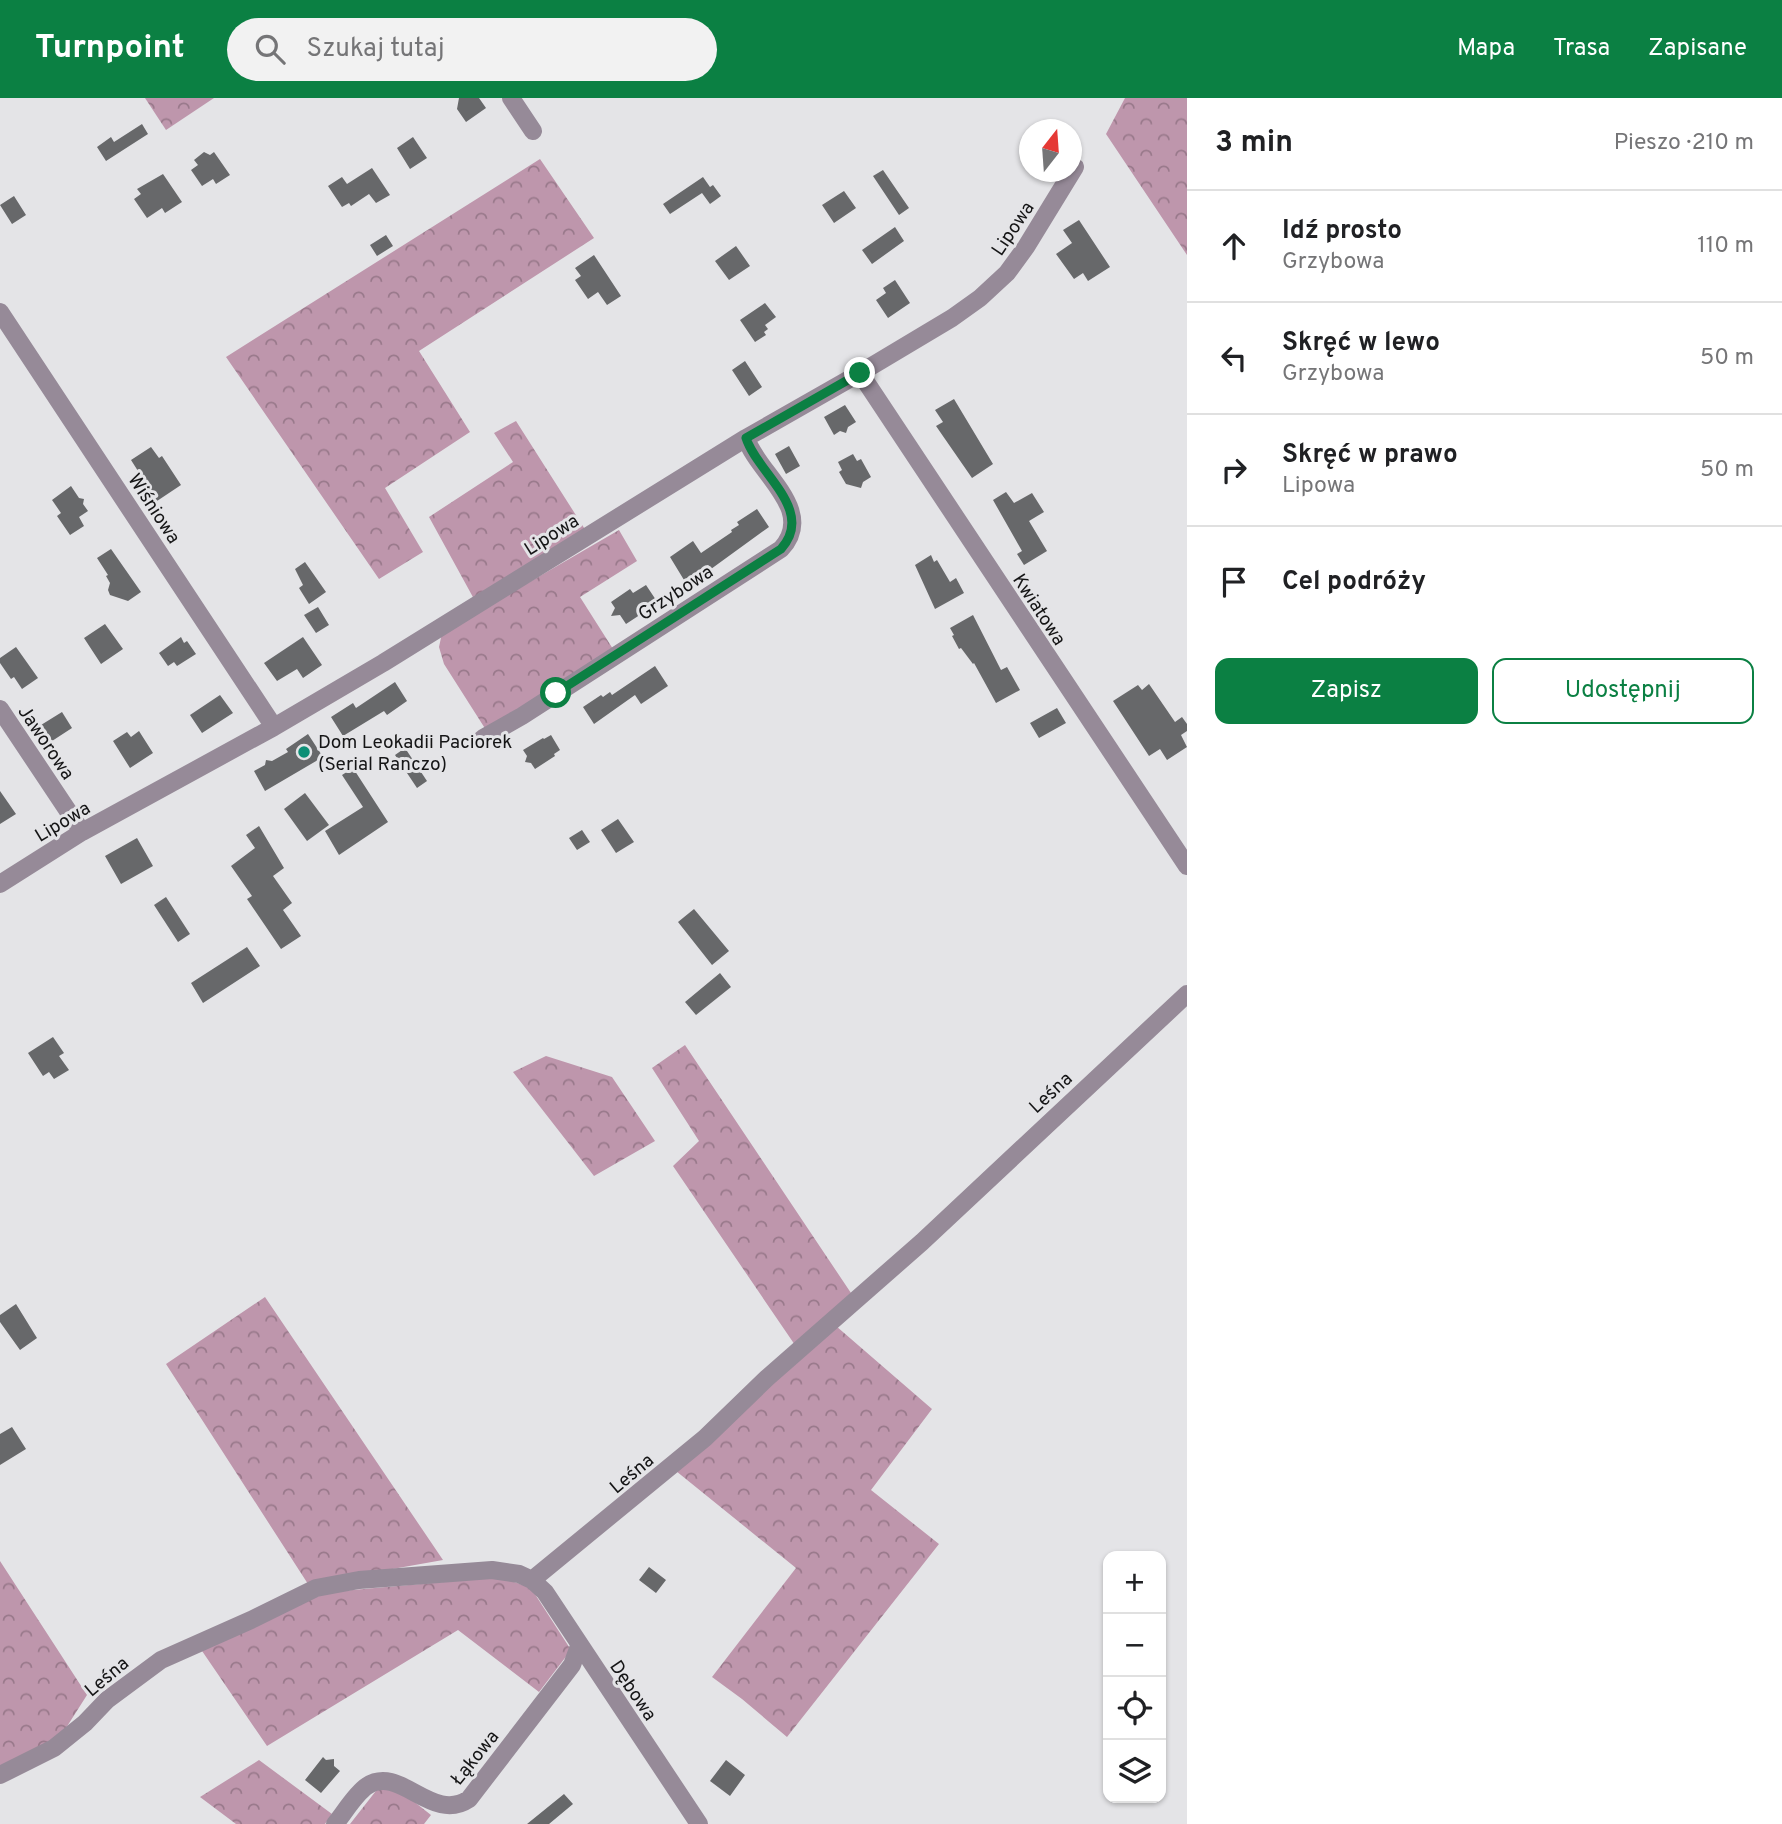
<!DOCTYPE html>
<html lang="pl">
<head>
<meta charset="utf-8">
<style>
  :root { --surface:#fff; --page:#f2f2f2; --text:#202124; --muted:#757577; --line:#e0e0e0; --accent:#0b8043 }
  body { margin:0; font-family:Overpass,sans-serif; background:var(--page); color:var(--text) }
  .controls { position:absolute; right:21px; bottom:21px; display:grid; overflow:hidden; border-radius:14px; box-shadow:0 2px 5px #0004 }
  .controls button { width:63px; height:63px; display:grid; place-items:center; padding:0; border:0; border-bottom:2px solid var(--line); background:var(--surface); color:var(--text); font:35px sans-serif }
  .compass { position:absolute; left:1019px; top:21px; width:63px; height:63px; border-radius:50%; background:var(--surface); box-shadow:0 2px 5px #0004; rotate:17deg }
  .stop { position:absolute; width:21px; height:21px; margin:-16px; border:5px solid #0b8043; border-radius:50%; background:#fff }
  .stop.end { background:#0b8043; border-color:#fff; box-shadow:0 2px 7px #0008 }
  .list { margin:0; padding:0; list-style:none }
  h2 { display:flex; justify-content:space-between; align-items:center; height:91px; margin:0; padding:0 28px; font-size:30px }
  h2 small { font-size:23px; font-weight:400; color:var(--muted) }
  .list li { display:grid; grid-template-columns:46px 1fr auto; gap:21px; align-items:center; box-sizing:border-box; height:112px; padding:0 28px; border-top:2px solid var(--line) }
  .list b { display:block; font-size:26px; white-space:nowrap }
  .list p { margin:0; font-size:23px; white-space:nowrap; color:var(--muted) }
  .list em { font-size:23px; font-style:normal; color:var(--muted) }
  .actions { display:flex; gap:14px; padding:21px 28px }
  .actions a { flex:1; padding:16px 0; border:2px solid var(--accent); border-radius:14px; text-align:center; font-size:24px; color:var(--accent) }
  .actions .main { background:var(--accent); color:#fff }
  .icon { flex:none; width:38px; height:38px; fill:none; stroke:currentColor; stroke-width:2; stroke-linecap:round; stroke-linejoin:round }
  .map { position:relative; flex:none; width:1187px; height:1726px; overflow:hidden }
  header { display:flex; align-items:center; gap:42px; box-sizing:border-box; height:98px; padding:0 35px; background:var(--accent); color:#fff }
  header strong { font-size:33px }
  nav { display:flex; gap:38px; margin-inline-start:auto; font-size:24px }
  .search { width:490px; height:63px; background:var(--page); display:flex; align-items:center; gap:18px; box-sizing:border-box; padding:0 24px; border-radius:38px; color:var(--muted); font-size:26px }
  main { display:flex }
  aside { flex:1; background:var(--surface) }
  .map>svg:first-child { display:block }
</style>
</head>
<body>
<header>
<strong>Turnpoint</strong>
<div class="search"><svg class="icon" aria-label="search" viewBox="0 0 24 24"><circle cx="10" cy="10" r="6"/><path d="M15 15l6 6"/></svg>Szukaj tutaj</div>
<nav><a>Mapa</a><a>Trasa</a><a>Zapisane</a></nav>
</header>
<main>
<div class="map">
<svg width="1187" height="1726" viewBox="0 0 1187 1726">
  <defs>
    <pattern id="forest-crowns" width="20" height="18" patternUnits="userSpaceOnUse" patternTransform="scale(1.75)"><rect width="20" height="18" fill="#be96ac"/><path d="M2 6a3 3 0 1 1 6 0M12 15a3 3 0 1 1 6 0" fill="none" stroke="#99798b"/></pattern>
  </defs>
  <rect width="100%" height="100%" fill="#e4e4e7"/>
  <path fill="url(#forest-crowns)" d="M145,0H214L166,32Z
    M1125,0H1187V157L1106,36Z
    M540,61L594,140L419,253L470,334L385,390L423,454L379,481L226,259Z
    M516,323L586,433L474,501L429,419L513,364L494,335Z
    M619,432L637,463L580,499L613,551L486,632L444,566L439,549L442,535Z
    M685,947L853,1198L797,1250L673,1068L699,1043L652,970Z
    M546,958L612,979L655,1043L594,1078L513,974Z
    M265,1199L443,1462L308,1486L166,1266Z
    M836,1228L932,1311L871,1392L939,1446L787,1639L742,1601L712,1579L796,1470L676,1373Z
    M0,1463L87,1597L59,1641L0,1673Z
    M500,1479L531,1490L571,1552L539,1594L458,1532L267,1648L200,1550L318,1495Z
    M259,1662L332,1716L325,1726H236L200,1699Z
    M379,1689L398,1691L431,1717L424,1726H350Z"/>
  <path fill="#67686a" d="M459,0H479L486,10L466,24L457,11Z
    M142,26L148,36L106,63L97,49L111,39L114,44Z
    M413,39L427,60L410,71L397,50Z
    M204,54L210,57L214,54L230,77L216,86L213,81L202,88L191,72L198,67L194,62Z
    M372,70L390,97L376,105L369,96L351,108L349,105L342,109L328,88L342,79L347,86Z
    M883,72L909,110L899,117L873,78Z
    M163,76L182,104L165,115L162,110L147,120L134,101L141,96L137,91Z
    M703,79L710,89L713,87L721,98L710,106L702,95L670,116L663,106Z
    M844,93L856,110L834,125L822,107Z
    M14,98L26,117L12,126L0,107Z
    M1079,122L1110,169L1088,183L1083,175L1074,181L1056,156L1072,145L1063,132Z
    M895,129L904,143L872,166L862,152Z
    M386,137L393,148L377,158L370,147Z
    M736,148L750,168L729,182L715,163Z
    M594,157L621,198L607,207L598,194L588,201L575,182L581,178L575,170Z
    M895,182L910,205L888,220L876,202L886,195L883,190Z
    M765,205L776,219L765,227L768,231L764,234L766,237L755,244L740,222Z
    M745,263L762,289L749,298L732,272Z
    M954,301L993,366L972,380L936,328L943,324L935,312Z
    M845,307L856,324L848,329L846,335L840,333L834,337L824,319Z
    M789,348L800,368L786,376L775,356Z
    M151,349L159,360L162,358L181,387L157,403L131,362Z
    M853,356L857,363L861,361L871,379L863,384L861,390L846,386L839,374L842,372L838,364Z
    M71,388L79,400L84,401L83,406L88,413L79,419L84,428L70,437L57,418L61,415L52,402Z
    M1006,394L1014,405L1032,395L1044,414L1029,423L1047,453L1024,467L1017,456L1022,453L993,402Z
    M757,411L769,429L711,471L708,467L684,482L670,459L693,443L701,455L732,434L731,432L739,427L737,424Z
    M111,451L141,494L128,503L110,497L108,492L110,485L106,478L108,477L97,460Z
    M931,457L934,464L937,462L950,484L956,480L964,495L935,511L915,467Z
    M305,464L326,494L309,506L299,490L303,487L295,471Z
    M646,487L658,505L626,526L620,517L611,518L615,510L611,504L630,491L633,495Z
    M318,509L329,527L316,535L304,517Z
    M973,517L1001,572L1007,569L1020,592L996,605L974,565L973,566L961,550L959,551L952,538L954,537L950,530Z
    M105,526L123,551L101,566L84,540Z
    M181,539L184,545L187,543L196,556L177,568L174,564L168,568L159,555Z
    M303,539L322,567L303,580L297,571L277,583L264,565Z
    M16,549L38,580L22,591L14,579L11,581L0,565V560Z
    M655,568L668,588L641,606L635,597L594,626L583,609L601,597L603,599L610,594L612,597Z
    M395,584L407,603L387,617L384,613L343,638L331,619L353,605L356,610Z
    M1149,586L1175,624L1182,619L1187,626V633L1181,637L1187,649L1167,662L1160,651L1149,658L1113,603L1138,587L1142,592Z
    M220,597L233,615L202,635L190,617Z
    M1057,610L1066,625L1039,640L1030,625Z
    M62,614L72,630L52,643L41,627Z
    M139,633L153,655L130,670L113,643L127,634L131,639Z
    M308,636L323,659L265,693L254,673L265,667L266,662L272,663L288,654L286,651Z
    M551,637L560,652L554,656L555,658L535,671L531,665L525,664L527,658L523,652L543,640L544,641Z
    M405,650L427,683L417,690L395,657Z
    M353,670L388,724L339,757L325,733L363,709L342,677Z
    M0,693L16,716L0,726Z
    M305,695L329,727L307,743L284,711Z
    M618,721L634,744L616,755L601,732Z
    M259,728L284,770L273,778L292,805L283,812L301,838L281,851L247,801L252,798L231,768L255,750L246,737Z
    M582,732L590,744L577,752L569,740Z
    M137,740L153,768L121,786L105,758Z
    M166,799L190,836L178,844L154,807Z
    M694,811L729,853L712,867L678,824Z
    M247,849L260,868L203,905L191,885Z
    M720,875L731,889L696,917L685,904Z
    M53,939L64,955L59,958L69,972L54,981L49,974L43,978L28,955Z
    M16,1206L37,1240L20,1252L0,1224V1217Z
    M12,1329L26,1351L0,1367V1336Z
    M649,1469L666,1482L656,1495L639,1482Z
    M323,1659L326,1662L334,1661V1668L340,1673L321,1695L305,1682Z
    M726,1662L745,1677L730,1698L710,1683Z
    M564,1696L573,1706L549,1726H527Z"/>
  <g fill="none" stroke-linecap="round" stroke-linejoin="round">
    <path stroke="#968a98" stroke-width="18" d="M511,0L533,33
      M0,214L274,629
      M860,275L1187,768
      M0,611L82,734
      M483,640L522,618L781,451C817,412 757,375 746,340
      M0,786L82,734L274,629L383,565L746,340L860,275L952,220L980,200L1007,175L1026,149L1075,69
      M532,1482L705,1340L767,1280L922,1144L1187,896
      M0,1677L54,1650L85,1625L107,1602L161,1562L251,1522L316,1490L359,1482L492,1472L519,1476L532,1482L545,1494L699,1726
      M335,1726C345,1714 355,1696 367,1688C400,1666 432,1726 469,1701L572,1567L579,1548"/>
  </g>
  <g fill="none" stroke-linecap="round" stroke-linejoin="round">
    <path stroke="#0b8043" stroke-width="9" d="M556,595L781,451C816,412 757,375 746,340L860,275"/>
  </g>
  <circle fill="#0d8f76" stroke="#e4e4e7" stroke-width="2.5" cx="304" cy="654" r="7"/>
  <g text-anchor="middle" stroke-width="6" stroke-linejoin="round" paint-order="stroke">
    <g font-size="19" fill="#151516" stroke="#e4e4e7">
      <text transform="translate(1012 130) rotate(-56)" y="7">Lipowa</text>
      <text transform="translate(155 410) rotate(57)" y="7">Wiśniowa</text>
      <text transform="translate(551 436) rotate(-32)" y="7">Lipowa</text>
      <text transform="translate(675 494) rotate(-33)" y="7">Grzybowa</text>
      <text transform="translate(1040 511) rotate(57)" y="7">Kwiatowa</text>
      <text transform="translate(47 644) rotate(56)" y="7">Jaworowa</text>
      <text transform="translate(62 723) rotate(-31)" y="7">Lipowa</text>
      <text transform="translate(1050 994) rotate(-43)" y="7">Leśna</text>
      <text transform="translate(631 1375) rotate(-40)" y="7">Leśna</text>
      <text transform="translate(106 1578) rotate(-40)" y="7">Leśna</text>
      <text transform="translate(634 1592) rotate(56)" y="7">Dębowa</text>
      <text transform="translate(474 1659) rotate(-51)" y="7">Łąkowa</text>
    </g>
    <g font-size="19" fill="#151516" stroke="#e4e4e7" text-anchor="start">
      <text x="318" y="650">Dom Leokadii Paciorek<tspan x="318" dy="22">(Serial Ranczo)</tspan></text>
    </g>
  </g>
</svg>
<div class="controls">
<button>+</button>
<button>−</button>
<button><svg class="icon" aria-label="locate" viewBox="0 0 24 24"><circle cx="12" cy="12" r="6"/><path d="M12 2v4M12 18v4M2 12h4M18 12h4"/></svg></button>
<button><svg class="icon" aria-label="layers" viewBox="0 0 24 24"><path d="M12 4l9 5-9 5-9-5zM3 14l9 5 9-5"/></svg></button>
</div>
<svg class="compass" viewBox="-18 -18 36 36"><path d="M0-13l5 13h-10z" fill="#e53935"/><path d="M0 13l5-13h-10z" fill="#757577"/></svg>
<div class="stop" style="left:556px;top:595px"></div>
<div class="stop end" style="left:860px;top:275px"></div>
</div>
<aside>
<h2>3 min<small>Pieszo · 210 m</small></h2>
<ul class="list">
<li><svg class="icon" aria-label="ahead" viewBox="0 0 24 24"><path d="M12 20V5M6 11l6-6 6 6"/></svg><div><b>Idź prosto</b><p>Grzybowa</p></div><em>110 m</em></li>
<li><svg class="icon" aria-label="left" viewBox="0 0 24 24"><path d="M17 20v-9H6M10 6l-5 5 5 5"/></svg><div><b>Skręć w lewo</b><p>Grzybowa</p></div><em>50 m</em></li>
<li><svg class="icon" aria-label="right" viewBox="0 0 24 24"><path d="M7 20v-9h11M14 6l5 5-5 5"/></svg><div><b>Skręć w prawo</b><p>Lipowa</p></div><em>50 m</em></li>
<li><svg class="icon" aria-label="arrive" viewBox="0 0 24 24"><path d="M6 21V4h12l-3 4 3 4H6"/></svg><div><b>Cel podróży</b></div></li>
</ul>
<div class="actions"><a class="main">Zapisz</a><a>Udostępnij</a></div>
</aside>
</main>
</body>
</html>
